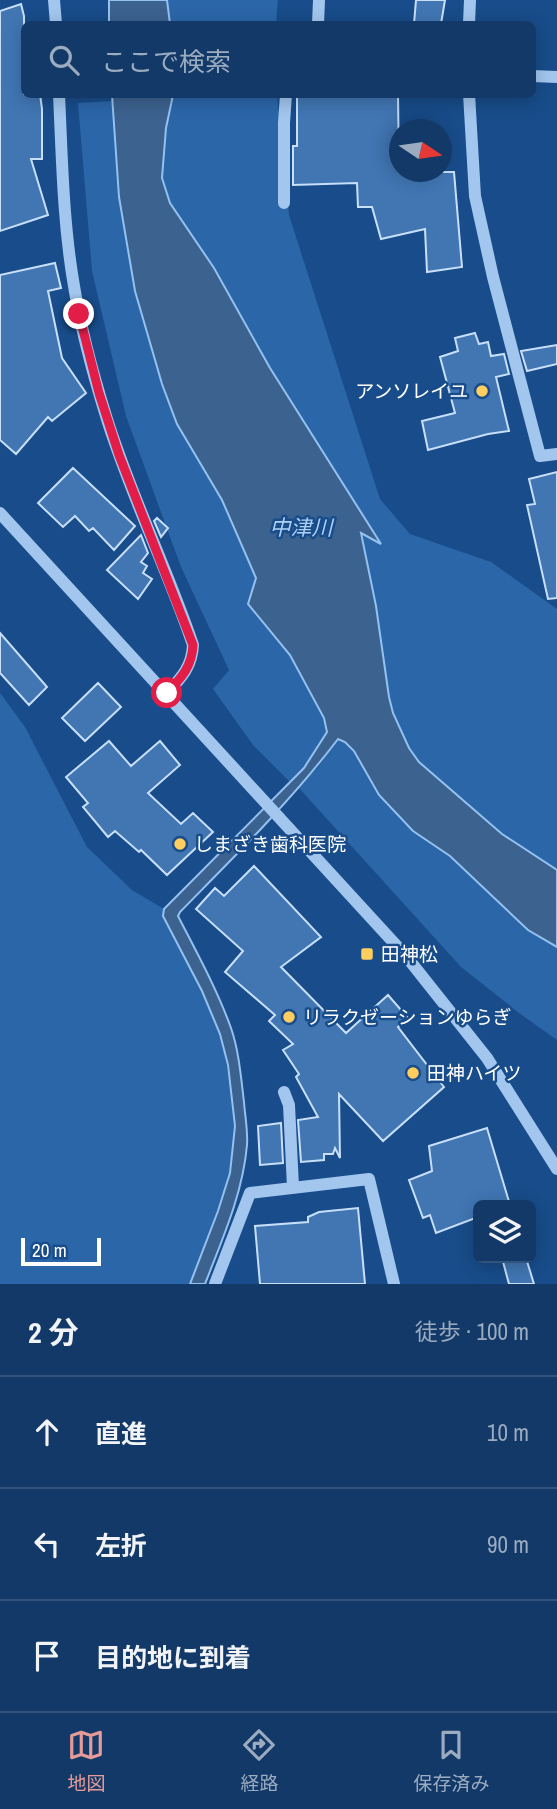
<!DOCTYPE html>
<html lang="ja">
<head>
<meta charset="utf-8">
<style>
  :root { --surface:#123968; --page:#1f4471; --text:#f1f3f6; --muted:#9cacc0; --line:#31537c; --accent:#e69b98 }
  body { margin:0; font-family:"Archivo Narrow","Noto Sans JP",sans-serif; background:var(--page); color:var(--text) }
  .controls { position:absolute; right:21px; bottom:21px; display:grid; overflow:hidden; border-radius:10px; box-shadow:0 4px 18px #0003 }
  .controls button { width:63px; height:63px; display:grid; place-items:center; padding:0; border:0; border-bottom:2px solid var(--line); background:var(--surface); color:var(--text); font:35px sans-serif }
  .compass { position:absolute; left:389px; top:119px; width:63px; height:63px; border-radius:50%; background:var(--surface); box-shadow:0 4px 18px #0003; rotate:103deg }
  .scale { position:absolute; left:21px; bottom:18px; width:80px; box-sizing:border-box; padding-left:7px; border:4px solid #fff; border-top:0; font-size:19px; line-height:24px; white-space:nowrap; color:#fff; -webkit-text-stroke:5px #184c8a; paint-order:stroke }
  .stop { position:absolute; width:21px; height:21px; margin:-16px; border:5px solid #e11d48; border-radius:50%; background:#fff }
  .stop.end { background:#e11d48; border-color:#fff; box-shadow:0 2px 7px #0008 }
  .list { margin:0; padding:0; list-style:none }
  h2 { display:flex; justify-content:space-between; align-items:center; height:91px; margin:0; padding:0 28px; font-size:30px }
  h2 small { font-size:23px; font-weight:400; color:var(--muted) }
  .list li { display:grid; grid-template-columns:46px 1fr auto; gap:21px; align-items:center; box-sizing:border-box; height:112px; padding:0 28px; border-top:2px solid var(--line) }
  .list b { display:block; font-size:26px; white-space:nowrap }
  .list em { font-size:23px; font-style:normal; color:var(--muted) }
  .icon { flex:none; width:38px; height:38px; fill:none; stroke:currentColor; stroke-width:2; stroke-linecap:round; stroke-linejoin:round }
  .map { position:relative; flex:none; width:557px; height:1284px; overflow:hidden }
  .search { position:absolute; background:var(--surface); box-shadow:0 4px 18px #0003; left:21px; right:21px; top:21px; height:77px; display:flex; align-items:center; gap:18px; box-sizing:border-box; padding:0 24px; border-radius:10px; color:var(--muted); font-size:26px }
  .sheet { height:427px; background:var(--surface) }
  nav { display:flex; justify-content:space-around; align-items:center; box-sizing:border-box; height:98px; border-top:2px solid var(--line); background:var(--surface); font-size:19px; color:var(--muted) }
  nav a { display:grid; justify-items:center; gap:4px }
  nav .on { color:var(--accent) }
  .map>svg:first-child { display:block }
</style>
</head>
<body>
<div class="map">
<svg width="557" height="1284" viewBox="0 0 557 1284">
  <rect width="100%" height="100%" fill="#184c8a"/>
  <path fill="#2b66a9" d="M167,0H278L276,24H170Z
    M173,95H277L289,215L380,499L410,534L491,562L557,609V870L502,834L419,762L409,748L393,713L389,697L376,606L361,532L380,543L270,368L214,268L170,203L162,179L166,128Z
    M113,101L119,197L135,291L162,384L177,424L222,500L256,578L249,604L290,655L324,718L327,733L304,768L290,782L253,745L213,689L229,670L181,567L126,416L92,271L78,103Z
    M0,693L25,727L87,847L132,890L164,909L163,916C183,955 208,994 220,1036C226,1057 229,1078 232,1099C235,1124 236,1149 230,1173C220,1211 204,1248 190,1284H0Z
    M338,739L345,742L354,751L413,831L450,856L528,930L557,947V1040L519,1013L461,967L298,787L318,767Z"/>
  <path fill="#3c628f" stroke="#94c1f0" stroke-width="2" d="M109,0H167L170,24H109Z
    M112,95H173L166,128L162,178L170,203L214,268L270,368L381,544L361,533L376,606L389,697L393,713L409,748L419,762L502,834L557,870V947L528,930L450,856L413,831L379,795L354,751L345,742L338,739C291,801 235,856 180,912L178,916C197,953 217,989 231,1028C239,1051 241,1078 244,1102C245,1116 248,1131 247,1145C243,1193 222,1240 205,1284H190L218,1211L230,1173L235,1126L228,1065L220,1034L202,991L163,916L164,909L304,768L327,732L324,718L290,655L248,604L256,578L222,500L177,424L162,384L135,291L119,197Z"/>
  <path fill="#4176b3" stroke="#c8dffa" stroke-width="2" d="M416,0H445L441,24H414Z
    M21,4L24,16V94H40L42,109V159H31L48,215L0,231V11Z
    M303,94H398L399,172H454L462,267L427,272L425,229L381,239L372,207H358L357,183L293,185V146H297V96H303Z
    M55,263L61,288L48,291L62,358L86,393L52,421L48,417L16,454L0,440V275Z
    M475,333L479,344L488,342L491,356L504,354L509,374L496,377L509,431L488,434L428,450L422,421L455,413L440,357L458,351L455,338Z
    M557,345V364L527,371L521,351Z
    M73,468L135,526L114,550L93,528L89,531L75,516L63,527L38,503Z
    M557,472V598L548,599L527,505L535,504L529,479Z
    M157,518L168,528L161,537L154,521Z
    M141,535L148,553L141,562L147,566L143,573L152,579L138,599L107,570Z
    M0,633L47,687L29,705L0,673Z
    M98,683L121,707L85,741L62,718Z
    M109,741L131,766L160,741L180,765L148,793L181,824L193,813L213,832L167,875L141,850L139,852L115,831L108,837L83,807L88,803L66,777Z
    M254,866L321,937L281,967L346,1033L388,995L408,1018L398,1027L444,1087L383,1141L339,1094L340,1158L335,1148L333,1154H324V1160L301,1162L298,1120L318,1117L296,1077L299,1074L283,1050L293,1044L269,1021L275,1015L225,972L243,951L196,909L215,888L224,896Z
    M281,1123L283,1163L260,1165L258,1126Z
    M487,1128L510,1205H478V1217L436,1233L430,1215L423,1218L409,1180L432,1171L429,1146Z
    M358,1208L365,1284H260L255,1226L308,1222V1217L319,1212Z
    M502,1258H526L534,1284H509Z"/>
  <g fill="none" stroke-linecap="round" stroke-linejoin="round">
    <path stroke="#a2c6ee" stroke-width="12" d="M54,0L56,24
      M318,24L319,0
      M469,24L470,0
      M532,76L557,77
      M59,94C62,158 63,223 74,286C81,330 93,374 106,416C130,494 167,568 193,645C192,667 181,678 167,693
      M469,94L475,196L493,277L540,456L557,454
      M284,203V123L286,94
      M0,513L406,956L487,1058L557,1169
      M284,1092L289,1105L293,1187
      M215,1284L250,1193L369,1179L394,1284"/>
  </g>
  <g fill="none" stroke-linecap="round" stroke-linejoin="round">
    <path stroke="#e11d48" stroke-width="9" d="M79,314L99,393L119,455L193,645C192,667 181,678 167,693"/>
  </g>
  <g fill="#ffce5f" stroke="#184c8a" stroke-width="2.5">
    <circle cx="482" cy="391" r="7"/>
    <circle cx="180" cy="844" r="7"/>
    <rect x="360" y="947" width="14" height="14" rx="3.5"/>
    <circle cx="289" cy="1017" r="7"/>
    <circle cx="413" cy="1073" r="7"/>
  </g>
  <g text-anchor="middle" stroke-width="5" stroke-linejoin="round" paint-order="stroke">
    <g font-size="19" fill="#fff" stroke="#184c8a" text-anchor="start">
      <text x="468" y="398" text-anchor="end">アンソレイユ</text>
      <text x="194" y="851">しまざき歯科医院</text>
      <text x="381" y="961">田神松</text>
      <text x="303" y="1024">リラクゼーションゆらぎ</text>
      <text x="427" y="1080">田神ハイツ</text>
    </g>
    <g font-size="21" font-style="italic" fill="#aed0f5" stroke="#184c8a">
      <text x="301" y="535">中津川</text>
    </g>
  </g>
</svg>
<div class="controls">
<button><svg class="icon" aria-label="layers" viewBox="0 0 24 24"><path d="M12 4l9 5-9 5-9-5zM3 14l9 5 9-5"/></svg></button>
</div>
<svg class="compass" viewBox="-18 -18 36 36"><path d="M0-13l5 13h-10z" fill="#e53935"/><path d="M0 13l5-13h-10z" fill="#9cacc0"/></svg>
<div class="scale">20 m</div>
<div class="stop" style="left:167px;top:693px"></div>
<div class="stop end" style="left:79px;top:314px"></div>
<div class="search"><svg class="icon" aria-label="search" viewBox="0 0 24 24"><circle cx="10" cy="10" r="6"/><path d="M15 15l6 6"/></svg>ここで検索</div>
</div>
<section class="sheet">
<h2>2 分<small>徒歩 · 100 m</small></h2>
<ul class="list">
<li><svg class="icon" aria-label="ahead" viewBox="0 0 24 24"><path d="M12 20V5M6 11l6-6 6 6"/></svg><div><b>直進</b></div><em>10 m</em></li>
<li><svg class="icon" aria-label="left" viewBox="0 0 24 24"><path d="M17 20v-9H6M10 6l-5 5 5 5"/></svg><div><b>左折</b></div><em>90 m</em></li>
<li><svg class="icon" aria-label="arrive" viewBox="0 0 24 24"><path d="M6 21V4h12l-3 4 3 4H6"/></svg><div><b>目的地に到着</b></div></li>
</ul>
</section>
<nav>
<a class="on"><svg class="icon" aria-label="map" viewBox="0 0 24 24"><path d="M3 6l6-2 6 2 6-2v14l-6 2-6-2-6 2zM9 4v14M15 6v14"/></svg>地図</a>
<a><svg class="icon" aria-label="directions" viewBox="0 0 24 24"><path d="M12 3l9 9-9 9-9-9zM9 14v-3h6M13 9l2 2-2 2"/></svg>経路</a>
<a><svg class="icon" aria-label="saved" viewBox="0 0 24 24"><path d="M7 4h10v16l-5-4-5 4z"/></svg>保存済み</a>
</nav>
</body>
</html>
